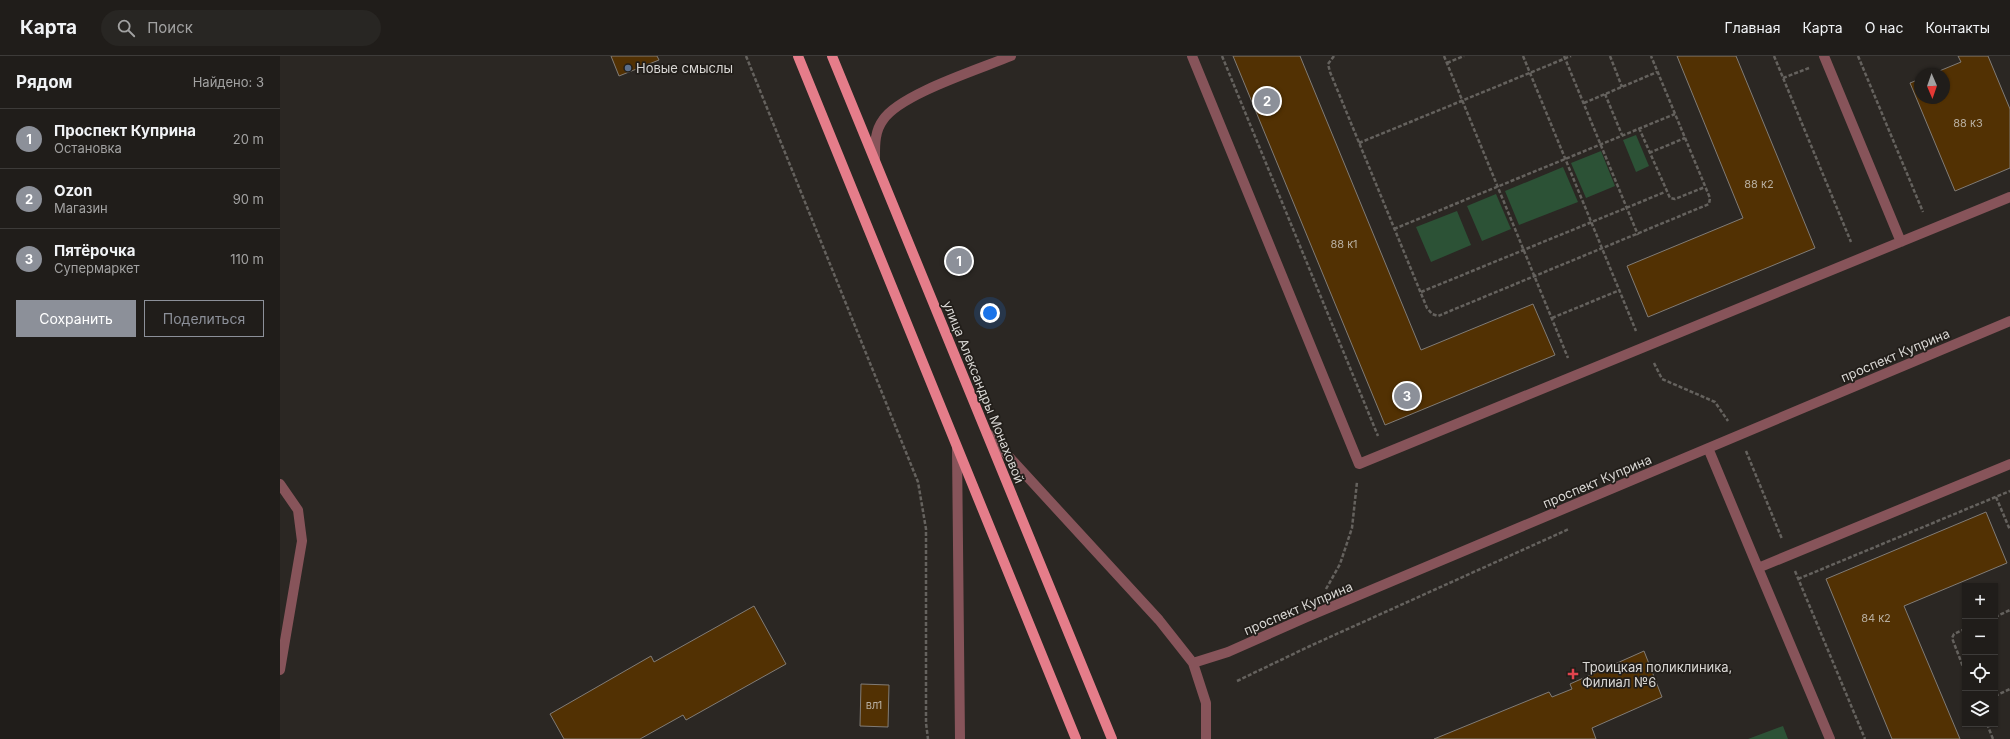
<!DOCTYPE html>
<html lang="ru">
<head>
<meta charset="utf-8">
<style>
  :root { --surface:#201d1a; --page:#282623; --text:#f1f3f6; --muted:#a2a2a2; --line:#3d3b39; --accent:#8c9099 }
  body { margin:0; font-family:Inter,sans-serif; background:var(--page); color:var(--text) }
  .controls { position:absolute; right:12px; bottom:12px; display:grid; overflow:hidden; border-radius:0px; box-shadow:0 1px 3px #0004 }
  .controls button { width:36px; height:36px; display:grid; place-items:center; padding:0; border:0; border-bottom:1px solid var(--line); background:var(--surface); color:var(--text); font:20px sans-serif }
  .compass { position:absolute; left:1634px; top:12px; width:36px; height:36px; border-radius:50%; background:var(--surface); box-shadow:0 1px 3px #0004; rotate:178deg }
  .you { position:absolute; left:710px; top:257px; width:14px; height:14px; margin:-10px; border:3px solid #fff; border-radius:50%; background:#1a73e8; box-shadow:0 0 0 6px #1a73e833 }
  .badge { display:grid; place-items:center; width:26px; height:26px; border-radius:50%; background:var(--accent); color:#fff; font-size:13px; font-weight:700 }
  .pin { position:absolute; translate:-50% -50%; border:2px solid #fff; box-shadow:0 1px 4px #0006 }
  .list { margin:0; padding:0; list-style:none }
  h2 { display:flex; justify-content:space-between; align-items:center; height:52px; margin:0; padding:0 16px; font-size:17px }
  h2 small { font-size:13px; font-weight:400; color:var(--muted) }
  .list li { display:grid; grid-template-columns:26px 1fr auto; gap:12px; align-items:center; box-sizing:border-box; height:60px; padding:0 16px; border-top:1px solid var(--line) }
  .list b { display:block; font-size:15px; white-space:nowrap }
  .list p { margin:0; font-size:13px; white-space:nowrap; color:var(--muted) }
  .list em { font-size:13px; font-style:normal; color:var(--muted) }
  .actions { display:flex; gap:8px; padding:12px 16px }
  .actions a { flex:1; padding:9px 0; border:1px solid var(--accent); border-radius:0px; text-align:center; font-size:14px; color:var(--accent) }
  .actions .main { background:var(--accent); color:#fff }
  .icon { flex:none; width:22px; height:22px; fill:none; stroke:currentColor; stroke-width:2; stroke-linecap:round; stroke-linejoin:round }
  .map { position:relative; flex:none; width:1730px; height:683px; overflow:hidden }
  header { display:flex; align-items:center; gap:24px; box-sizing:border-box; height:56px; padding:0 20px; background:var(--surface); border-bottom:1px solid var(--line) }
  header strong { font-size:19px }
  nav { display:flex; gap:22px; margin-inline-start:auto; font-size:14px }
  .search { width:280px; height:36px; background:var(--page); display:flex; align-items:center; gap:10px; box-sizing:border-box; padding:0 14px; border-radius:22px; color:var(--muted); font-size:15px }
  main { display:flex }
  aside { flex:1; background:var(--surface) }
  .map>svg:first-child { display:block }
</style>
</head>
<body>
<header>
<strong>Карта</strong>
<div class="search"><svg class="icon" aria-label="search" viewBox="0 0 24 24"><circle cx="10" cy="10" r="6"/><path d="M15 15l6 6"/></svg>Поиск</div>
<nav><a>Главная</a><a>Карта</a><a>О нас</a><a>Контакты</a></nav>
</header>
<main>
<aside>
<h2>Рядом<small>Найдено: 3</small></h2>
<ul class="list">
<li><span class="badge">1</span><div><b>Проспект Куприна</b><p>Остановка</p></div><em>20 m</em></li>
<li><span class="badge">2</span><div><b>Ozon</b><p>Магазин</p></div><em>90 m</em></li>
<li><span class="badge">3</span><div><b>Пятёрочка</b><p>Супермаркет</p></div><em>110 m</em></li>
</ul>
<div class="actions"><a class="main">Сохранить</a><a>Поделиться</a></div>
</aside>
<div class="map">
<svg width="1730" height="683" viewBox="0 0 1730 683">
  <rect width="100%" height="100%" fill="#2b2723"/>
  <path fill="#2c5236" d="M1356,79L1369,110L1356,116L1343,84Z
    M1321,95L1335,130L1306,142L1291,107Z
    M1283,111L1298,146L1239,169L1225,135Z
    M1216,138L1231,173L1202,185L1187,150Z
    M1177,155L1191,189L1151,206L1136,171Z
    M1503,670L1508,683H1468Z"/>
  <path fill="#523103" stroke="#817c77" d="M331,0H377L379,4L339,20Z
    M953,0H1020L1141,294L1253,248L1275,299L1105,369Z
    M1397,0H1456L1535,192L1368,261L1347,210L1463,162Z
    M1678,0H1708L1730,53V112L1675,135L1630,27L1640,23V42H1664V18H1652L1681,6Z
    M1706,456L1727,507L1624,550L1680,683H1612L1546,523Z
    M474,550L506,608L406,664L403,659L360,683H284L270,658L371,600L374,606Z
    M1364,595L1382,641L1312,672L1316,683H1154L1269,636L1272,641L1292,633L1290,628Z
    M581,628L609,629L608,671L580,670Z"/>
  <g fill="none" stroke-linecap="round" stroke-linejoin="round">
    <path stroke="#65625e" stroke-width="2.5" stroke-dasharray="4 2" stroke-linecap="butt" d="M466,0L638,426L646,473V667L648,683
      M942,0L1098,380
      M1054,0L1048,8L1050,16L1147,252L1152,258L1158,260L1429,148L1430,142L1371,0
      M1164,0L1288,302
      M1243,0L1356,275
      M1284,0L1358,179
      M1330,0L1342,31
      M1494,0L1571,186
      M1578,0L1643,156
      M1167,7L1184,0
      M1503,22L1529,12
      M1325,38L1342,79
      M1304,47L1377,16
      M1359,72L1390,142L1395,143L1425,131
      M1079,87L1291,0
      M1369,97L1405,82
      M1114,173L1395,58
      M1141,236L1385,136
      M1272,262L1340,234
      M1374,307L1382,323L1435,346L1448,365
      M1466,395L1502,483
      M1716,441L1730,474
      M1515,515L1585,683
      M1518,523L1730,435
      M1046,533L1060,508L1072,472L1077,426
      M1715,561L1730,554
      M1685,573L1674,578L1672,582L1685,616
      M957,625L1030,590L1289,473
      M1715,640L1730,633
      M1707,668L1713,683"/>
    <path stroke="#87545a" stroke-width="10" d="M912,0L1079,408L1730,141
      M1544,0L1621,186
      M595,105C595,91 594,76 603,64C620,38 700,13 731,0
      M708,378L879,564L913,607L926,647V683
      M677,392L680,683
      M1428,392L1478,512
      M0,428L18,454L22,485L0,614
      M913,607L948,596L1027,561L1730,265
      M1550,683L1478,512L1730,408"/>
    <path stroke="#e57d8a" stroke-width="10" d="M518,0L796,683
      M552,0L832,683"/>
  </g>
  <circle fill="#5c6f8a" stroke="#221e1a" stroke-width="1.5" cx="348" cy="12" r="4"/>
  <path fill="#e0444e" stroke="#221e1a" stroke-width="1.5" d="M1291 612h4v4h4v4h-4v4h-4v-4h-4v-4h4z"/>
  <g text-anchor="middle" stroke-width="3.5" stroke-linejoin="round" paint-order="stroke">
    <g font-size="11" fill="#b7aea0">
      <text x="1688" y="71">88 к3</text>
      <text x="1479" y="132">88 к2</text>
      <text x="1064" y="192">88 к1</text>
      <text x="1596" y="566">84 к2</text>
      <text x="594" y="653">вл1</text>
    </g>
    <g font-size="13" fill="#d9d7d4" stroke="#221e1a" text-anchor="start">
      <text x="356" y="17">Новые смыслы</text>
      <text x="1302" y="616">Троицкая поликлиника,<tspan x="1302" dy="15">Филиал №6</tspan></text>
    </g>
    <g font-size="13" fill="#d9d7d4" stroke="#221e1a">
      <text transform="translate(1615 299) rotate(-23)" y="5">проспект Куприна</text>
      <text transform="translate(704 336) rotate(68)" y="5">улица Александры Монаховой</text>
      <text transform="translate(1317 425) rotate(-23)" y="5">проспект Куприна</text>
      <text transform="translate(1018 552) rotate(-23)" y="5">проспект Куприна</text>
    </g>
  </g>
</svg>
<div class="controls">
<button>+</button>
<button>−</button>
<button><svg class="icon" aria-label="locate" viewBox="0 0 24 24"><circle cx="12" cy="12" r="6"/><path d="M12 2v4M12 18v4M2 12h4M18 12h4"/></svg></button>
<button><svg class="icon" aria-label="layers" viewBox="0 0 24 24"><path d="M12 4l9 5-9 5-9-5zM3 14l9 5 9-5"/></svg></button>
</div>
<svg class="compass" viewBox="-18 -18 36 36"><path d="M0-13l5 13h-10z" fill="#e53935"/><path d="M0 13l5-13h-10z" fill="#a2a2a2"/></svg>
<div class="you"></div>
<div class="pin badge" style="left:679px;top:205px">1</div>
<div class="pin badge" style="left:987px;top:45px">2</div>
<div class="pin badge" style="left:1127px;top:340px">3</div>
</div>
</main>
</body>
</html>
